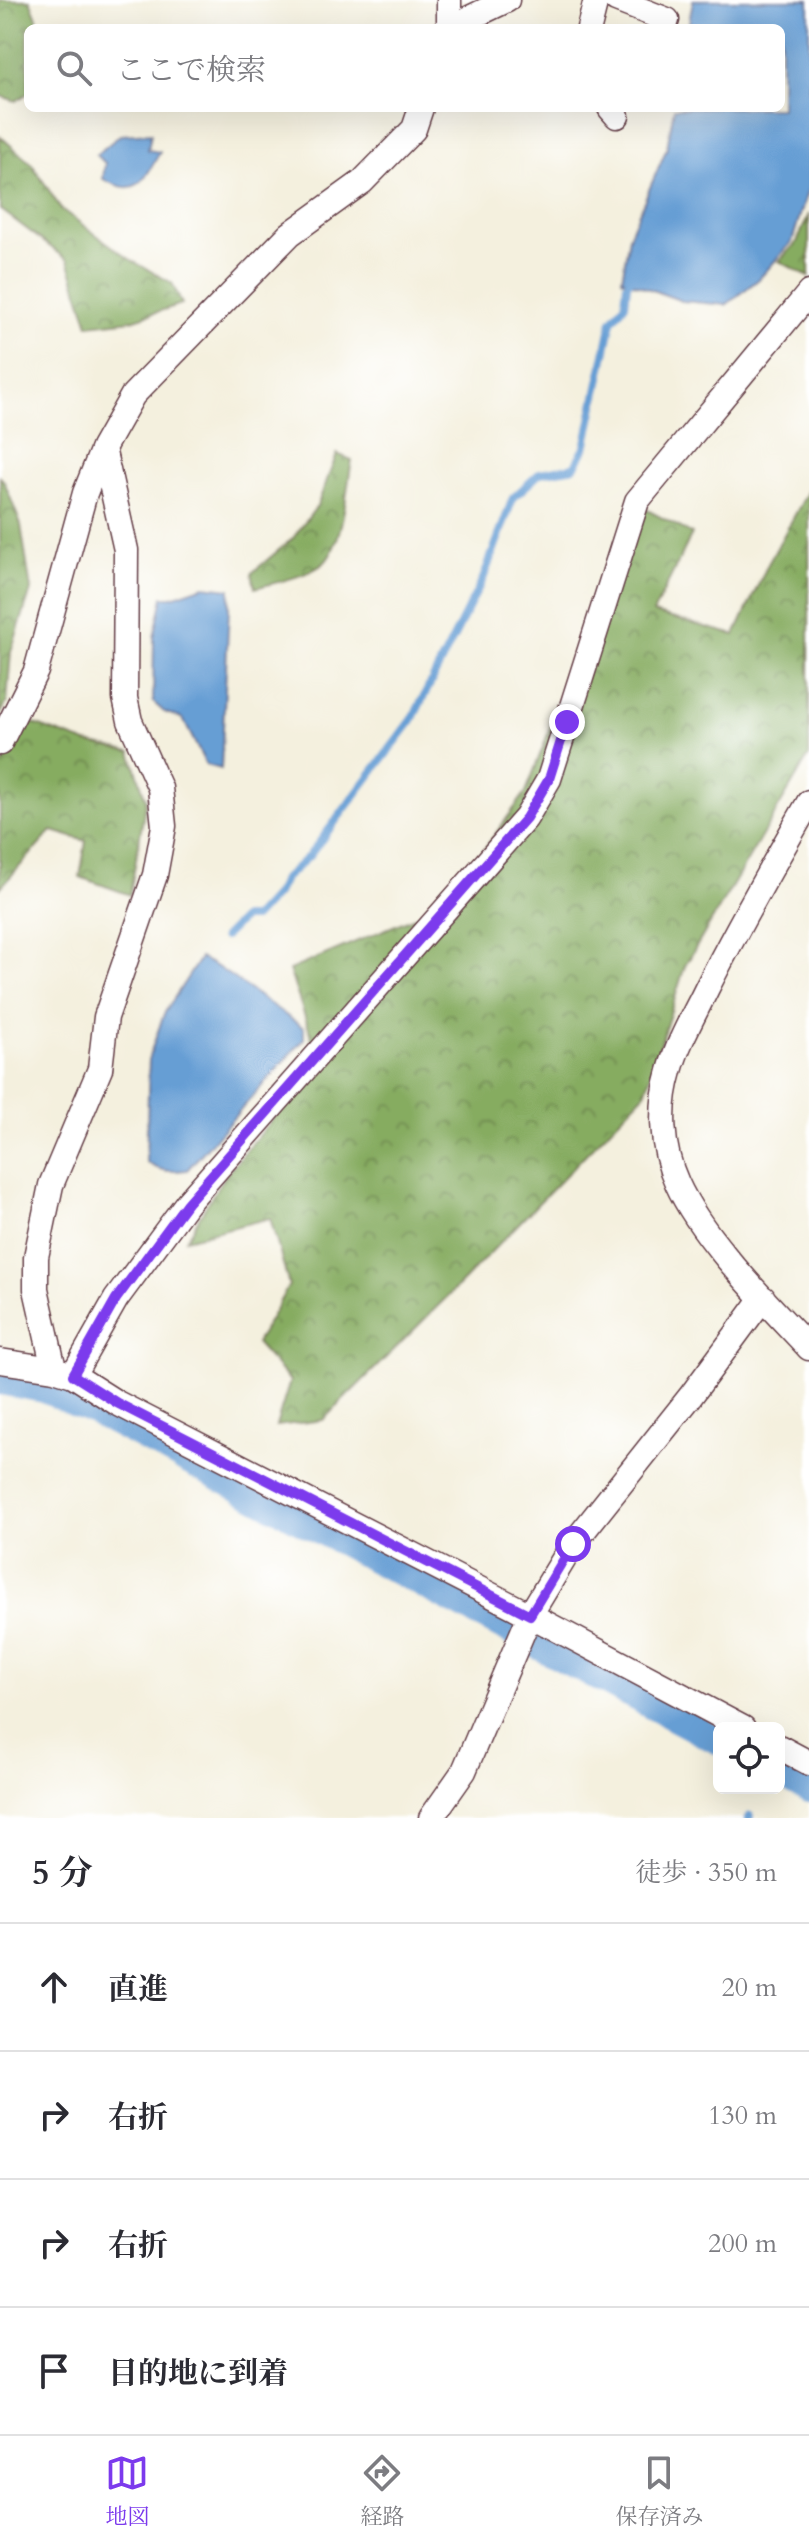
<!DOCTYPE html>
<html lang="ja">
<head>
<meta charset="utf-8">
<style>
  :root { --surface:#fff; --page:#f7f7f7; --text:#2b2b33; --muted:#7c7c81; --line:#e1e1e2; --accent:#7c3aed }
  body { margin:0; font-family:Cardo,"Noto Serif JP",serif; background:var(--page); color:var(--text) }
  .controls { position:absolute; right:24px; bottom:24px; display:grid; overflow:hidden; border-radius:12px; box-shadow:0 8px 32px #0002 }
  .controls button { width:72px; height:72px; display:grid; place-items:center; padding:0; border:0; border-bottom:2px solid var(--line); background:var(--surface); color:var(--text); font:40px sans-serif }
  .stop { position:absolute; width:24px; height:24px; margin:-18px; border:6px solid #7c3aed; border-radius:50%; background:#fff }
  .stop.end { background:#7c3aed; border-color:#fff; box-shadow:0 2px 8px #0008 }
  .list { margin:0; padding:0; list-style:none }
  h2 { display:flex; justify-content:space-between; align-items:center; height:104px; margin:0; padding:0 32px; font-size:34px }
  h2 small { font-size:26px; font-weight:400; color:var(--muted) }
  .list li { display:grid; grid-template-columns:52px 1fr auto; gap:24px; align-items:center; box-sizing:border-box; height:128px; padding:0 32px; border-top:2px solid var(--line) }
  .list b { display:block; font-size:30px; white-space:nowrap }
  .list em { font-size:26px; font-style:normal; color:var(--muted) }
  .icon { flex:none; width:44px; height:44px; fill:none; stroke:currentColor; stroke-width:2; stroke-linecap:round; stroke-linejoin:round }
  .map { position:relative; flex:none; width:809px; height:1818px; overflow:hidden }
  .search { position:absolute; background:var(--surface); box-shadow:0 8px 32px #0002; left:24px; right:24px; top:24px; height:88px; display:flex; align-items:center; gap:20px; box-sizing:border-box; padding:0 28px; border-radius:12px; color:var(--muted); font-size:30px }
  .sheet { height:616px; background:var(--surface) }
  nav { display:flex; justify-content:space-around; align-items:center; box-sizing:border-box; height:112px; border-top:2px solid var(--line); background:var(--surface); font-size:22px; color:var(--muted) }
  nav a { display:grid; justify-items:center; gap:4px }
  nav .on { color:var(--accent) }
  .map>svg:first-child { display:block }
</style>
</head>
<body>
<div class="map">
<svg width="809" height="1818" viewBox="0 0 809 1818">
  <defs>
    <pattern id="forest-crowns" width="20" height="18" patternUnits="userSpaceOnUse" patternTransform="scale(2)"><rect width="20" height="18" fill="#86ac61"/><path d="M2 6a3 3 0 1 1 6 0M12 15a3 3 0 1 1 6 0" fill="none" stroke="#708b50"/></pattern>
  </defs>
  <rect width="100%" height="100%" fill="#fff"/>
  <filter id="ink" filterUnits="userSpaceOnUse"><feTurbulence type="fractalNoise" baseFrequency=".0125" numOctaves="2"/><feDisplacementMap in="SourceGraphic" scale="16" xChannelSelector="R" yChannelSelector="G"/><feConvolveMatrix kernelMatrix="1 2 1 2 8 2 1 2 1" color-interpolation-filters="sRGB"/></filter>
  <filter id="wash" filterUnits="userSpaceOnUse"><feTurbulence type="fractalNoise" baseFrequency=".006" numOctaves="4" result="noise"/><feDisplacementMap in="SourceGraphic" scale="32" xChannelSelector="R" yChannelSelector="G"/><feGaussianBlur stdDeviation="1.8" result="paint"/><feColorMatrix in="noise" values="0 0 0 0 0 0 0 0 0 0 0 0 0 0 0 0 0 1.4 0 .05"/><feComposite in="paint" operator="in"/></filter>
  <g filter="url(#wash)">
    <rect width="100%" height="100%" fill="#f4f0de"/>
    <path fill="url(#forest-crowns)" stroke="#686646" stroke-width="2" d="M0,0H30L41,28H28V93L16,101L0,96Z
      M0,136L32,164L61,209L131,260L172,283L182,304L132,320L89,325L68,260L0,209Z
      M809,214V277L779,261L797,242Z
      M337,454L352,460C347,486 343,543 325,562C310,576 274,583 255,588L252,573L293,538L317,506Z
      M0,477L4,481L21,525L31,590L11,652L7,702L0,715Z
      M809,489V756L685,966L645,1093L463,1281L323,1420L276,1426L290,1381L256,1343L289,1285L270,1218L186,1239L223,1178L318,1065L308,1026L289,970L443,905L526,792L592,617L646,509L692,534L653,613L735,635L768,564Z
      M29,722L87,743L131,752L146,800L130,895L80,877L86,841L52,831L0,888V768Z"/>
    <path fill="#669ed4" stroke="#585e80" stroke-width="2" d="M693,0H809V186L792,242L759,279L726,305L682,301L622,279L629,236L667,148L674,108H781V28H688Z
      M151,133L148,150L160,152C144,180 138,199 103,179L105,163L96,155L120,135Z
      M204,586L230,589L221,769L206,765L183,719L164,712L153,702L154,637L163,597H172Z
      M200,958L219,968L304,1028V1039L187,1170C170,1172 160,1172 146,1162L149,1057L164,1014Z"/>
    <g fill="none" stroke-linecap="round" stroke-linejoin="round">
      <path stroke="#669ed4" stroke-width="8" d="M224,937L243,918H254L277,893L284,879L309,856L412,720L483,579L513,498L540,473L574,467L585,448L612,321L625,304L627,284L633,276
        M748,1818L750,1816"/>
      <path stroke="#669ed4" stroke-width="28" d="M0,1381L44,1389L96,1412L719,1741
        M779,1773L809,1789"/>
    </g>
  </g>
  <g filter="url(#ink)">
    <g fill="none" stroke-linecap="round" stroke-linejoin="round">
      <g stroke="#643e46" stroke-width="27">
        <path id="minor" d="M449,0V28
          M616,0L667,20
          M449,28L507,0
          M589,28L596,0
          M610,108L617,116
          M0,743L36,671L85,493L103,448L133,395L290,234L362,182L414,129L421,108
          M809,802C774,863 739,924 707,988C694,1015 678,1042 670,1071C659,1108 661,1148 677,1183C702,1239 767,1303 809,1348
          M0,1361L54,1369L73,1375L117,1403L530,1615L743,1728
          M54,1369L36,1289V1257L51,1185L100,1069L106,1017L155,875L164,826L160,788L130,721L125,698L126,550L103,448
          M73,1375L116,1299L187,1203L526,818L549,779L637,501L809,293
          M779,1747L809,1763
          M431,1818L464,1771L530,1615L573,1544L690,1397L763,1298"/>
      </g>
      <use href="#minor" stroke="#fff" stroke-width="24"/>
    </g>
  </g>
  <g fill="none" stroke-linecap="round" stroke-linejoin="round" filter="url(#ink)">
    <path stroke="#7c3aed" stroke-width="10" d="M567,722L549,779L526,818L187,1203L116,1299L73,1375L117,1403L530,1615L573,1544"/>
  </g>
</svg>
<div class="controls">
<button><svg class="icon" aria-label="locate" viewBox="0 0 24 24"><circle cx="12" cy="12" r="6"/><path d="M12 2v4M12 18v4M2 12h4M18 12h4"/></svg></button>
</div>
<div class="stop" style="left:573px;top:1544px"></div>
<div class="stop end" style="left:567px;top:722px"></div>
<div class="search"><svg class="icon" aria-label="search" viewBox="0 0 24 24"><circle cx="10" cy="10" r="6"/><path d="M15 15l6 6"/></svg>ここで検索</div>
</div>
<section class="sheet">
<h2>5 分<small>徒歩 · 350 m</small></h2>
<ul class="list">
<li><svg class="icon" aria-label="ahead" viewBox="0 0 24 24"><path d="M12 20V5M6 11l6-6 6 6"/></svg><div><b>直進</b></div><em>20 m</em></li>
<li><svg class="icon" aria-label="right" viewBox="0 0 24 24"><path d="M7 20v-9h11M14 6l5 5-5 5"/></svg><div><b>右折</b></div><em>130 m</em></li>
<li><svg class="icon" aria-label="right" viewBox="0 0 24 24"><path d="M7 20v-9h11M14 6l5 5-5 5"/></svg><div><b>右折</b></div><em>200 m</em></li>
<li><svg class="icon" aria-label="arrive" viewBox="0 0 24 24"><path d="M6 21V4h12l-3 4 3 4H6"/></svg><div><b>目的地に到着</b></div></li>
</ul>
</section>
<nav>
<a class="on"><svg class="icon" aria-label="map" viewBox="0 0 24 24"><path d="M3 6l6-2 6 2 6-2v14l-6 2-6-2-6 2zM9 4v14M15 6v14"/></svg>地図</a>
<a><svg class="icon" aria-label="directions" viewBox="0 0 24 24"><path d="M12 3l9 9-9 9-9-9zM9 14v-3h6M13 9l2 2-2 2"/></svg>経路</a>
<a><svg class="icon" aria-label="saved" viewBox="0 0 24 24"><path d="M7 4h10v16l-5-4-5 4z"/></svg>保存済み</a>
</nav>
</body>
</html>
